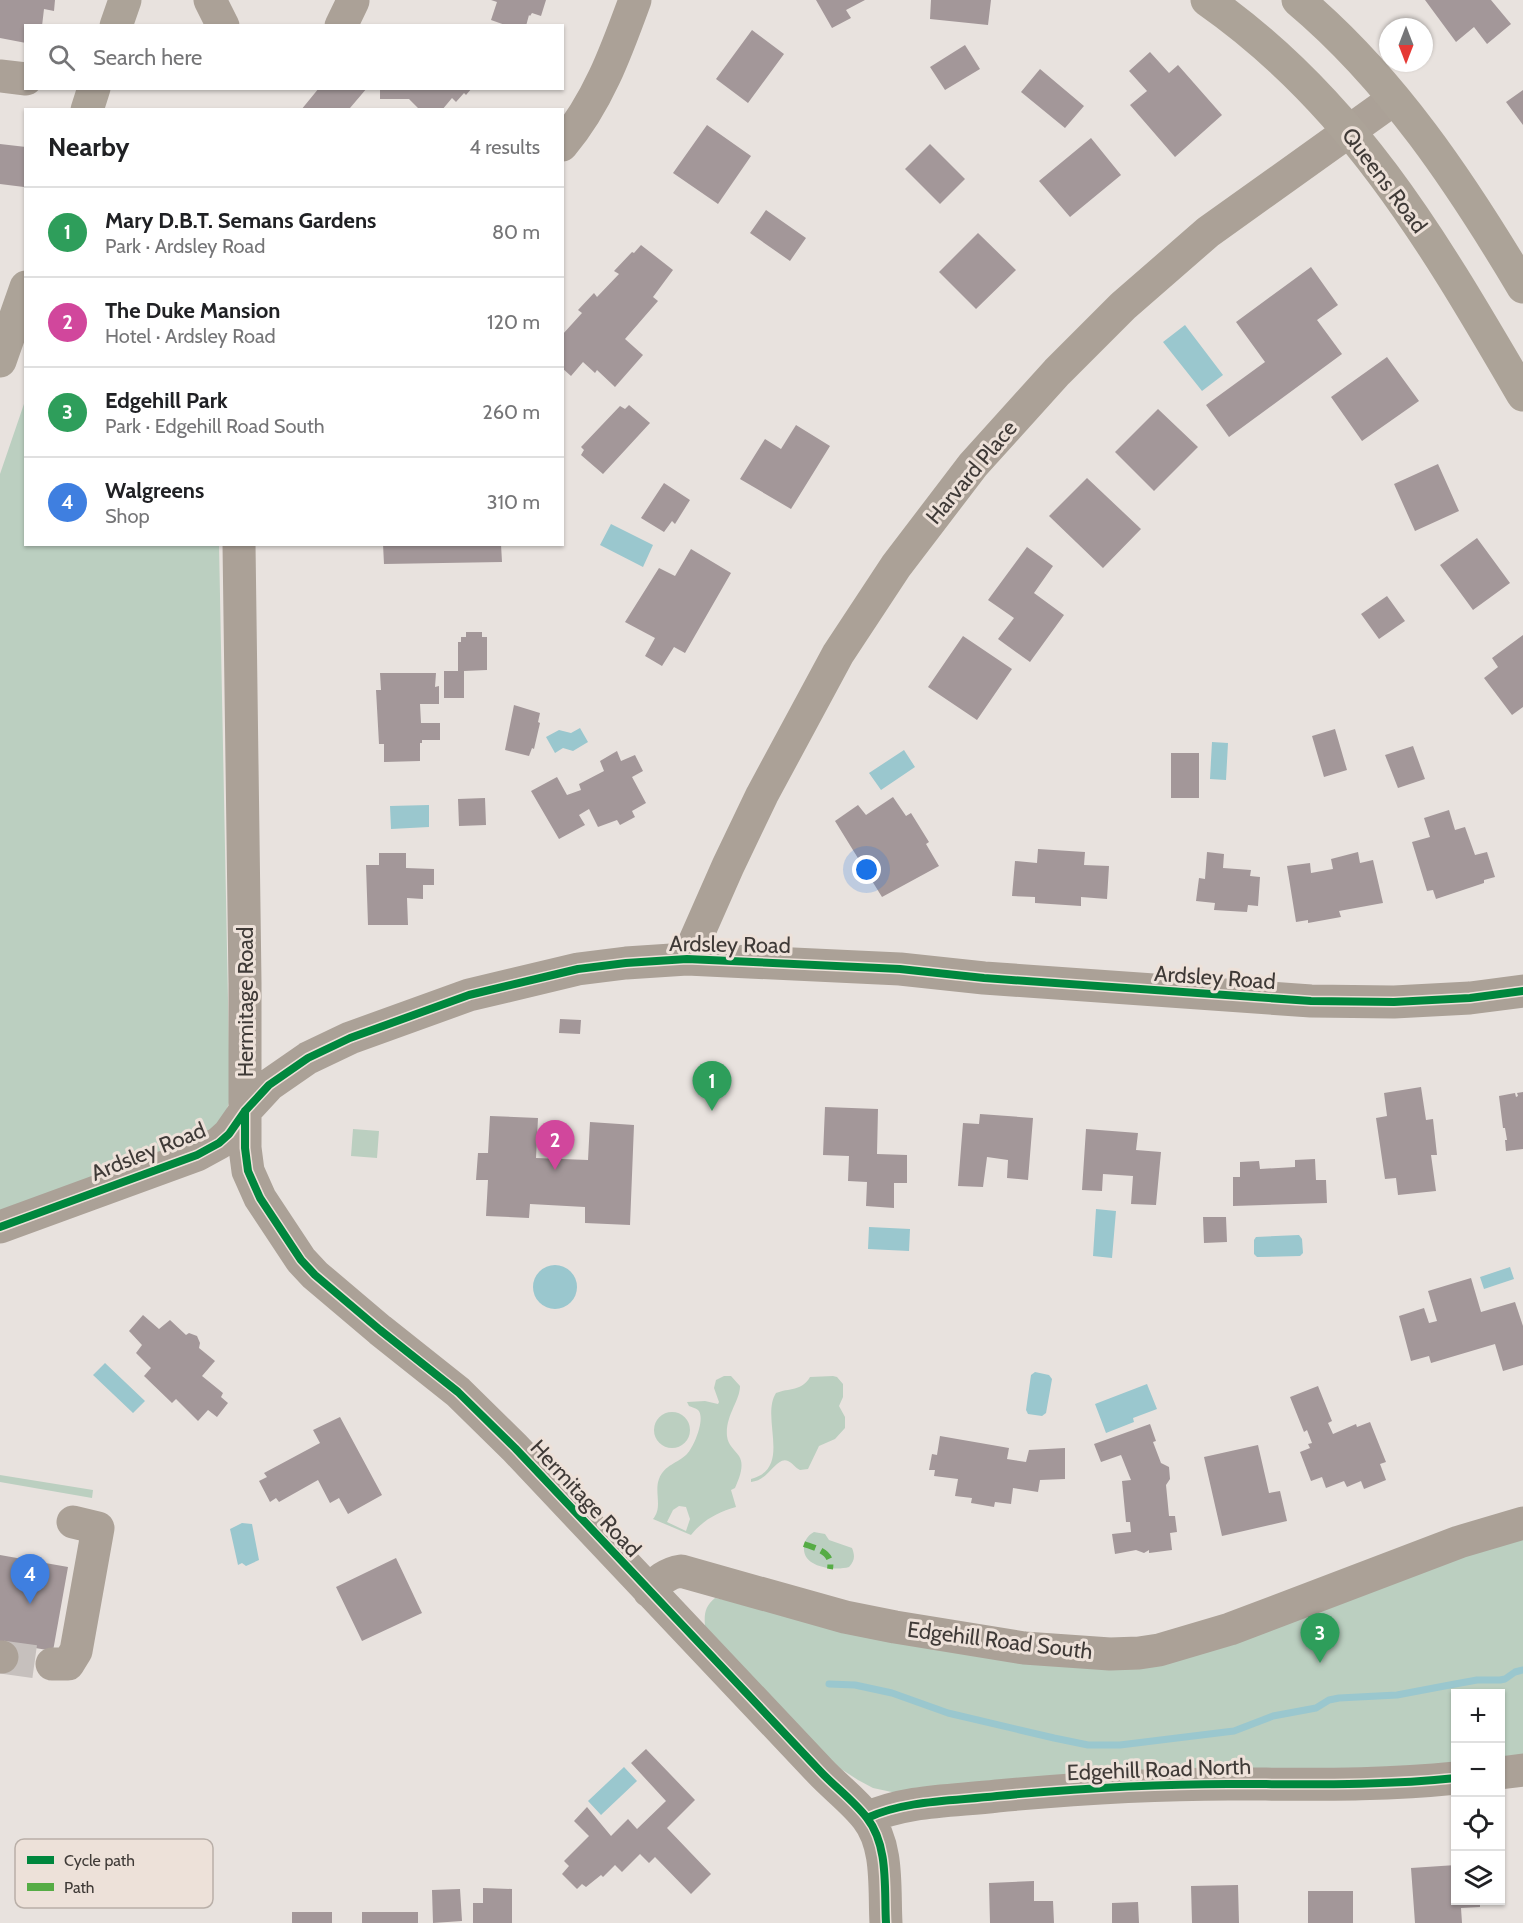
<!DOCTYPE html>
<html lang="en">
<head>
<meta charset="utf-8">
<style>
  :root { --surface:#fff; --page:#f2f2f2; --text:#202124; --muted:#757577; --line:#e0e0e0; --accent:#7a7571 }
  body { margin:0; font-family:Cabin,sans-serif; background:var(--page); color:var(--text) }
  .controls { position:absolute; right:18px; bottom:18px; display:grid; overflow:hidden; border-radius:0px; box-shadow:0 2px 4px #0004 }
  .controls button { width:54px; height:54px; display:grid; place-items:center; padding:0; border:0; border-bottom:2px solid var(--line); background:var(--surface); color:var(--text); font:30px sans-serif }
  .compass { position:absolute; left:1379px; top:18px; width:54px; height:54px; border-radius:50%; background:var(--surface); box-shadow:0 2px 4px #0004; rotate:180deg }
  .you { position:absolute; left:867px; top:870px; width:21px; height:21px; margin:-15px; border:4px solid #fff; border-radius:50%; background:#1a73e8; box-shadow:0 0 0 9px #1a73e833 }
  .badge { display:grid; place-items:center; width:39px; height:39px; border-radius:50%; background:var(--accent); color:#fff; font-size:20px; font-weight:700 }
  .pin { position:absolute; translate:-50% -50px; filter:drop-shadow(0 2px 3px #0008) }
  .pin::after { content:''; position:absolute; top:32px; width:21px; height:18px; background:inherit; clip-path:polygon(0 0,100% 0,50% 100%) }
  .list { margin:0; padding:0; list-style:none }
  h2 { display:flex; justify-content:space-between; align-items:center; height:78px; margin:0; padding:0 24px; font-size:26px }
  h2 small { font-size:20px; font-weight:400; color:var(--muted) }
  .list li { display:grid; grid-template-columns:39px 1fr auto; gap:18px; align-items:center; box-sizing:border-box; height:90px; padding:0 24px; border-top:2px solid var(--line) }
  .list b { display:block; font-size:22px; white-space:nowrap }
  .list p { margin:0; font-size:20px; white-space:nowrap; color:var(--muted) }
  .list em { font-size:20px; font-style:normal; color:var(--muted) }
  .icon { flex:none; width:33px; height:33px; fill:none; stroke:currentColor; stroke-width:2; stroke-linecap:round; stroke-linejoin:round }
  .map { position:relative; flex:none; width:1523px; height:1923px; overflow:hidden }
  .search { position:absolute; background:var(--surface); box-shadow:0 2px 4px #0004; left:24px; top:24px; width:540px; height:66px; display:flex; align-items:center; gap:15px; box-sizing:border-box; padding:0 21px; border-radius:0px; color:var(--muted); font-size:22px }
  .panel { position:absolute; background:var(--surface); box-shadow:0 2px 4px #0004; left:24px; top:108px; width:540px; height:438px; border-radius:0px }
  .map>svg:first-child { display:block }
</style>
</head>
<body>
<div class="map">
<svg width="1523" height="1923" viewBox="0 0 1523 1923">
  <rect width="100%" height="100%" fill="#e8e2de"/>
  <path fill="#bbcfc0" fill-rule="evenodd" d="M25,401L26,544L219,545L230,1100L218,1135L0,1222V474Z
    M353,1129L379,1131L377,1158L351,1156Z
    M724,1376H731L740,1386C740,1401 725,1416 727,1436C728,1445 734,1449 739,1456C745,1465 739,1479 735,1488L731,1490L736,1507C718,1512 703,1520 691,1535L653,1519C663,1508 654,1492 659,1479C665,1464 677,1464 687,1454C694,1447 706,1418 698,1410C696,1408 691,1407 689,1406L687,1402L705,1401L718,1404L719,1402L714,1388L716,1380ZM679,1506L686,1507L690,1519L686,1531L667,1522L673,1510Z
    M833,1376L837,1377L843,1384V1397L839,1406L845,1417V1428L835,1439L819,1446L808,1469L800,1470C795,1468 793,1463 788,1461C776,1456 769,1481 751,1482V1479C793,1468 760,1418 776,1393C789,1388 802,1391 810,1377Z
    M654 1430a18 18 0 1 1 36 0a18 18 0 1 1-36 0Z
    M0,1475L93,1490L92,1498L0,1482Z
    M814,1532L825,1534L829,1540L852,1548C855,1556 855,1560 849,1567C835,1571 802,1568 804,1547C805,1540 807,1536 814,1532Z
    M1523,1532V1762L1501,1765L1500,1694H1456L1455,1770L901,1794L873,1788L858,1780L841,1769L825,1754L705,1626C704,1614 705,1606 715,1598L1070,1662Z"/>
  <path fill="#9ac7ce" d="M1185,325L1223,375L1202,391L1163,342Z
    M611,524L653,545L643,567L600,545Z
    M580,728L588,742L573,751L563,748L555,753L546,737L559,730L571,733Z
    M1212,742L1228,743L1226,780L1210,779Z
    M904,750L915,767L881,790L869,773Z
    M429,805V827L391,829L390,806Z
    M1096,1209L1116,1211L1112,1258L1093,1256Z
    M869,1227L910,1229L909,1251L868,1249Z
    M1299,1235L1302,1239L1303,1253L1300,1256L1257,1257L1254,1254V1240L1256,1237Z
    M533 1287a22 22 0 1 1 44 0a22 22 0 1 1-44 0Z
    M1510,1267L1514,1279L1484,1289L1480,1277Z
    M105,1363L145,1401L133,1413L93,1375Z
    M1035,1372L1049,1375L1052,1379L1046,1413L1042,1416L1028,1414L1026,1410L1031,1375Z
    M1147,1384L1157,1409L1133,1418L1134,1422L1106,1433L1095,1404Z
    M242,1523L252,1524L259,1560L246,1566L242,1563L238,1565L230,1529Z
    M624,1767L637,1781L601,1815L588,1801Z"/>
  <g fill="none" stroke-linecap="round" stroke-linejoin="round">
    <path stroke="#9ac7ce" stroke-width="7" d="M829,1684L855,1685L892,1693L948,1713L1054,1738L1088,1745H1120L1234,1731L1273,1716L1316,1708L1329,1700L1339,1698L1397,1695L1455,1684L1477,1680H1500L1505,1679L1515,1672L1523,1670"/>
  </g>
  <path fill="#a39799" d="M0,0H55L54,11L44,9L42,26H26V43L0,38Z
    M491,0H546L541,16L532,13L530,16L529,15L526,26H508L491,20L497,2Z
    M816,0H865L846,10L851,18L832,28Z
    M931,0H991L988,25L930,19Z
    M1425,0H1491L1511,24L1487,44L1474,27L1456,42Z
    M752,30L784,54L748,103L716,79Z
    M965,45L980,69L945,90L930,67Z
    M1150,52L1169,73L1178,65L1222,115L1175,157L1130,105L1147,91L1129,71Z
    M1040,69L1084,106L1065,128L1021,92Z
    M319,88H367L350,108L352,110H301Z
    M380,88H472L466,95L464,93L456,102L452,98L442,110H420L409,99H380Z
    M1523,90V125L1506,102Z
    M707,125L751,156L718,204L673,173Z
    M1091,138L1121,175L1070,217L1039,181Z
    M0,144L26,147L24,187L0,184Z
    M930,144L965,179L940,204L905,169Z
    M766,210L806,238L790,261L750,233Z
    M978,233L1016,270L976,309L939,272Z
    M641,245L673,270L653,297L658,301L625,339L643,355L615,387L597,370L595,373L583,362L571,376L562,368V335L582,313L578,310L594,293L597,297L619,274L614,271L632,252L634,253Z
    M1311,267L1338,305L1317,320L1342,354L1229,437L1206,405L1265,362L1236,322Z
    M1387,357L1419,401L1362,441L1331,397Z
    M629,405L650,423L603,474L581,455L584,450L581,447L620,406L625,409Z
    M1158,409L1198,447L1154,491L1115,452Z
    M796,425L830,446L791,509L740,479L765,439L781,449Z
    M1438,464L1459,511L1415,531L1394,484Z
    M1087,478L1141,529L1103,568L1049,516Z
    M664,483L690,500L675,524L672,521L664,532L641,518Z
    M1477,538L1510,583L1473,610L1440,565Z
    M383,544H501L502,562L384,564Z
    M1027,547L1053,566L1034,593L1064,615L1030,662L998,639L1014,618L988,600Z
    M691,549L731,573L685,653L674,647L662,666L645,656L655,638L625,622L659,568L675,576Z
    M1387,596L1405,621L1379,639L1361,614Z
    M466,632H482V637H487V670L464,671V698H444V671H458V642H461V637H466Z
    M1523,635V707L1512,715L1484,678L1498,667L1492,658Z
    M963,636L1012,669L977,720L928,687Z
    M380,673H436L435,687L439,686V704H420L421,723H440V740H422V743H420V761L384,762V744H379L376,690H381Z
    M514,705L540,713L538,722L540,723L534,749L532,748L529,756L505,750Z
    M1335,729L1347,770L1324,777L1312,736Z
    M1413,746L1425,779L1398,788L1385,755Z
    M617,751L621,761L635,755L643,771L632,777L646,803L632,811L635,817L620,825L617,820L598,827L589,809L579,815L585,825L559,839L531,791L557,777L567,795L581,790L579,784L604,771L600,761Z
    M1171,753H1199V798H1171Z
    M893,797L906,816L911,813L929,842L926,844L939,866L882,897L835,821L858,805L866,815Z
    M485,798L486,825L459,826L458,799Z
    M1449,810L1455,830L1465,827L1475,855L1487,852L1495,877L1484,880V883L1436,899L1433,890L1427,891L1412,842L1430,837L1424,818Z
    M1038,849L1085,852L1084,865L1109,866L1107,899L1081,897V906L1035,903V897L1012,896L1015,861L1037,863Z
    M1207,852L1224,854L1223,868L1251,870L1250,876L1260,877L1258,906L1248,905L1247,912L1214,910L1215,903L1196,901L1199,878L1205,879Z
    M1358,852L1360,863L1373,860L1383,903L1339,911L1341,917L1308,923V920L1296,922L1287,866L1310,863L1311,873L1333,869L1331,859Z
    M379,853H406V868L434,869V885H423V899L407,898L408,925H368L366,865H379Z
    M560,1019L581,1020L580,1034L559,1033Z
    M1421,1087L1426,1120L1433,1119L1437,1155H1431L1436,1191L1398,1195L1396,1178L1385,1179L1376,1118L1387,1116L1384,1093Z
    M1523,1092V1149L1506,1151L1505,1140H1507L1505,1128H1503L1499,1096L1515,1093L1516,1097L1518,1096L1517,1093Z
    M825,1107L878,1109L877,1154L907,1155V1183H894V1208L866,1206L867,1182L848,1181L849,1156L823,1155Z
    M980,1114L1033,1118L1028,1180L1007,1178L1008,1160L987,1157L983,1187L958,1186L963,1123L979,1124Z
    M490,1116L538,1118L536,1158L588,1160L590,1122L634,1125L630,1225L585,1223V1207L530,1204L529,1218L486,1216L488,1180H476L478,1153H488Z
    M1086,1129L1138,1133L1136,1150L1161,1152L1156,1205L1131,1204L1133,1176L1103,1174L1102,1191L1082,1190Z
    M1315,1159L1316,1180H1326L1327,1203L1233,1206V1177H1240V1162L1259,1161L1260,1169L1295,1167V1160Z
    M1203,1217H1226L1227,1242L1204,1243Z
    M1471,1278L1481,1312L1515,1302L1523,1326V1365L1503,1371L1495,1344L1431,1363L1429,1356L1411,1361L1399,1316L1424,1308L1429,1323L1437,1321L1428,1291Z
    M143,1315L159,1329L170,1320L186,1335L189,1333L197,1336L200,1343L199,1348L215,1361L202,1376L223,1393L221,1397L228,1403L217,1417L208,1410L198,1421L176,1399L172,1403L144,1376L151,1368L136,1353L142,1345L129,1331Z
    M1318,1386L1332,1421L1328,1423L1333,1434L1356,1424L1357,1427L1370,1422L1386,1462L1380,1464L1386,1480L1364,1489L1361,1481L1347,1487L1344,1481L1326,1488L1322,1477L1311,1481L1300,1452L1310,1448L1308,1444L1312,1443L1307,1430L1304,1432L1290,1397Z
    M340,1417L382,1495L348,1514L339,1498L330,1503L318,1480L279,1502L276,1498L270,1502L259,1481L267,1477L264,1473L320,1443L313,1430Z
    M1150,1424L1156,1441L1153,1442L1161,1463L1169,1467L1170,1479L1166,1485L1169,1516H1175L1177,1532L1170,1533L1172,1550L1149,1553V1550L1144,1553L1136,1550L1115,1554L1112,1534L1131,1532L1130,1522H1126L1122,1481L1131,1480L1121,1455L1101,1462L1094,1444Z
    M940,1436L1009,1448L1007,1459L1026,1462L1029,1450L1065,1448V1479L1040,1480L1038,1492L1013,1488L1011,1504L995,1502L994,1507L971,1503L972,1498L955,1496L958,1479L934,1476L935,1470H929L932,1454L937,1455Z
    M1258,1445L1269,1493L1280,1491L1287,1521L1222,1536L1204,1457Z
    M0,1555L68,1567L53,1651L0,1642Z
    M396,1558L422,1613L362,1641L336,1587Z
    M646,1749L695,1800L667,1828L711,1874L691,1894L655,1857L649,1863L640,1854L622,1872L615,1865L603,1877L601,1875L586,1887L582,1884L577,1889L562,1874L569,1866L564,1861L589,1836L574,1821L587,1807L611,1836L628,1819L637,1829L666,1801L631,1763Z
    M1456,1865V1900H1480V1907L1461,1908L1462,1923H1415L1411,1868Z
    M1034,1881V1901H1053L1054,1923H990L989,1883Z
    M1238,1885L1239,1923H1192L1191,1886Z
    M483,1888L512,1889V1923H473V1903H483Z
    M460,1889L462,1921L433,1923L432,1890Z
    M1308,1891H1353V1923H1308Z
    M1138,1902L1139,1923H1112V1903Z
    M292,1912H332V1923H292Z
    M362,1912H418V1923H362Z"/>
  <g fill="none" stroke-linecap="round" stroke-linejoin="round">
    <path stroke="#c6c0bd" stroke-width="33" stroke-dasharray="33 16" stroke-linecap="butt" d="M2,1657L52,1664"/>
    <path stroke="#aba197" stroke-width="33" d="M210,0L223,26
      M341,26L353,1
      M0,76L26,79
      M562,145C598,102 616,52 635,0
      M239,544L245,983V1148L248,1171L260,1198L301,1260L315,1275L380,1330L458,1392L515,1448L820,1771C835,1787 854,1801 867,1818C889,1846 884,1889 886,1923
      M687,959L728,866L762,795L838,654L896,566L973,465L1057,372L1123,306L1208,232L1394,99
      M0,1227L197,1155L219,1143L229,1134L245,1111L269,1085L308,1058L350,1038L469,995L578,969L626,963L687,959L900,969L984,978L1311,1001L1394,1002L1470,998L1523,991
      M649,1591C658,1581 667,1573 681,1571L845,1617L895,1627L1024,1648L1110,1654L1139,1653L1159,1650L1230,1629L1459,1542L1523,1523
      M0,1657H2
      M52,1664H68L76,1651L98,1528L73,1522
      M1500,1773L1523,1770
      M867,1818C906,1800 954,1801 997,1796C1073,1789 1151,1784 1228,1784C1304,1784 1380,1786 1456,1778"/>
    <path stroke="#aca398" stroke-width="33" d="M1207,0C1354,103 1434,243 1523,395
      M1298,0C1392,79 1461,183 1523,287
      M116,26L125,0
      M87,110L94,88
      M0,361L26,287"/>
    <path stroke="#56ac45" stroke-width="6" stroke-dasharray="12 6" stroke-linecap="butt" d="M804,1544C818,1549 833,1552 830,1569"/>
    <g stroke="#ede1d9" stroke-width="11">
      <path id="cycleway" d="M245,1111V1148L248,1171L260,1198L301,1260L315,1275L380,1330L458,1392L515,1448L820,1771C835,1787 854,1801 867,1818C889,1846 884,1889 886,1923
        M0,1227L197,1155L219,1143L229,1134L245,1111L269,1085L308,1058L350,1038L469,995L578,969L626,963L687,959L900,969L984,978L1311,1001L1394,1002L1470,998L1523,991
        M867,1818C906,1800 954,1801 997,1796C1073,1789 1151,1784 1228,1784C1304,1784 1380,1786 1456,1778"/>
    </g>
    <use href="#cycleway" stroke="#00873e" stroke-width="8"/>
  </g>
  <g text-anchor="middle" stroke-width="6" stroke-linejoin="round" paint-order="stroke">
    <g font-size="22" fill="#3f3a37" stroke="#ede1d9">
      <text transform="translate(1385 180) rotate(53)" y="8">Queens Road</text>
      <text transform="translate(971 472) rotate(-50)" y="8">Harvard Place</text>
      <text transform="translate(730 944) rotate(1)" y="8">Ardsley Road</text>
      <text transform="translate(1215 977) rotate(4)" y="8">Ardsley Road</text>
      <text transform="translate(245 1002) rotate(-90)" y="8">Hermitage Road</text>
      <text transform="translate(148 1151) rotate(-22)" y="8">Ardsley Road</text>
      <text transform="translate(586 1498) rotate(47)" y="8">Hermitage Road</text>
      <text transform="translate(1000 1640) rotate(7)" y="8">Edgehill Road South</text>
      <text transform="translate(1159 1769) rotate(-2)" y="8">Edgehill Road North</text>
    </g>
  </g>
  <rect x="15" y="1839" width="198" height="69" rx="9" fill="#ede1d9" stroke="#b9afa8" stroke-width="1.5"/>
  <rect x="27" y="1856" width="27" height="8" fill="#00873e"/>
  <rect x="27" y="1883" width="27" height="8" fill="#56ac45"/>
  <g font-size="16" fill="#3f3a37">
    <text x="64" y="1866">Cycle path</text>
    <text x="64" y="1893">Path</text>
  </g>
</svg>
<div class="controls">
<button>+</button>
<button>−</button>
<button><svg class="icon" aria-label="locate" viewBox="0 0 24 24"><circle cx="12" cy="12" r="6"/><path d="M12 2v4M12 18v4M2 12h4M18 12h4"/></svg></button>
<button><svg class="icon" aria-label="layers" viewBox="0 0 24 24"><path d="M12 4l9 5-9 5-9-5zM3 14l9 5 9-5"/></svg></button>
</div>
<svg class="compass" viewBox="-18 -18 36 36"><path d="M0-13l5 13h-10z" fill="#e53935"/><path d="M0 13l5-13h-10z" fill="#757577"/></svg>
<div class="you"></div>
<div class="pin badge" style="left:712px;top:1111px;background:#2e9e5b">1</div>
<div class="pin badge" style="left:555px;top:1170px;background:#d1479c">2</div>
<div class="pin badge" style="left:1320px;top:1663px;background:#2e9e5b">3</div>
<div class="pin badge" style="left:30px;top:1604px;background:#3f7fe0">4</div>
<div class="search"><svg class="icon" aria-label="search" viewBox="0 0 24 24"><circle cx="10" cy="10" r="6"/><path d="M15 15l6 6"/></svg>Search here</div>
<section class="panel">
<h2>Nearby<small>4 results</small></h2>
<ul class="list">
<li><span class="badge" style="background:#2e9e5b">1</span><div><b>Mary D.B.T. Semans Gardens</b><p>Park · Ardsley Road</p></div><em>80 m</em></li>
<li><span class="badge" style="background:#d1479c">2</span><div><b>The Duke Mansion</b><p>Hotel · Ardsley Road</p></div><em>120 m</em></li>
<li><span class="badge" style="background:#2e9e5b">3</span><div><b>Edgehill Park</b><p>Park · Edgehill Road South</p></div><em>260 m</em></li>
<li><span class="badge" style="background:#3f7fe0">4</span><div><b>Walgreens</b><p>Shop</p></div><em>310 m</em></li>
</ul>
</section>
</div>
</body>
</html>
